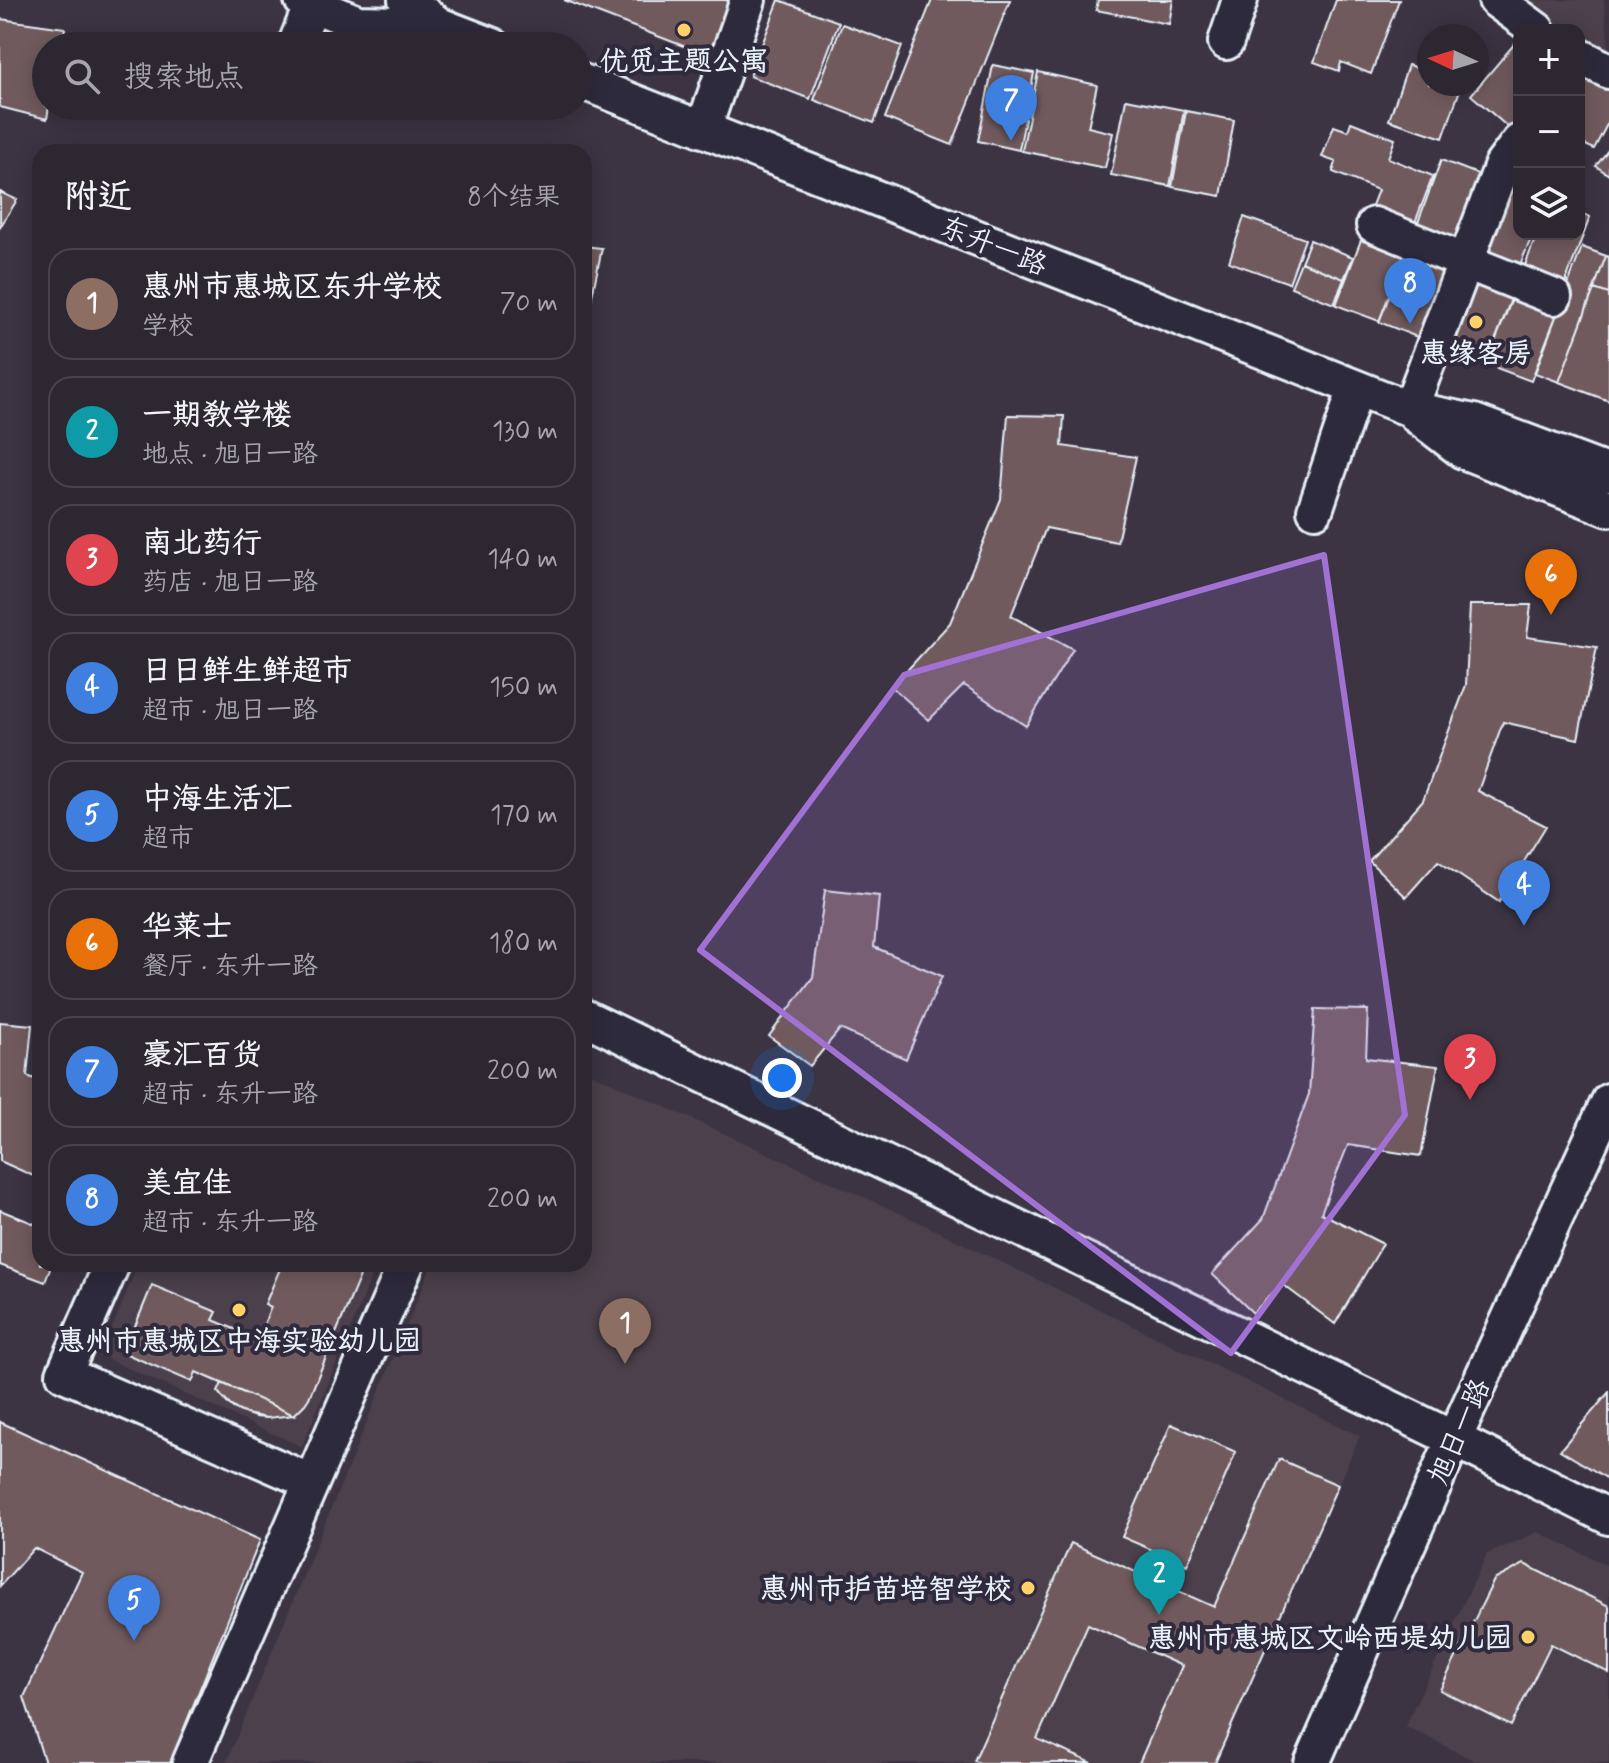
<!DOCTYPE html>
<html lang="zh">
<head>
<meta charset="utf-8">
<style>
  :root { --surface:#2d2732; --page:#352f3a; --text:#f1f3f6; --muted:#a7a5ac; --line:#48444d; --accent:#ffd166 }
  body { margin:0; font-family:Mynerve,"LXGW WenKai TC",sans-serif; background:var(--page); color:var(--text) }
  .controls { position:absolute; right:24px; top:24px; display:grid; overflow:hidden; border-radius:16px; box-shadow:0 4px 20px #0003 }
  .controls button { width:72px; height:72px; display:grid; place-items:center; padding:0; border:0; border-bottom:2px solid var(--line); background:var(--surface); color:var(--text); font:40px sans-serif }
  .compass { position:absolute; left:1417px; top:24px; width:72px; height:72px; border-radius:50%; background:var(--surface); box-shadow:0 4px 20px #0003; rotate:274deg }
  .you { position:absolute; left:782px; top:1078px; width:28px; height:28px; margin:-20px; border:6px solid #fff; border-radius:50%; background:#1a73e8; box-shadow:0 0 0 12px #1a73e833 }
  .badge { display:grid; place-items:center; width:52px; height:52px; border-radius:50%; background:var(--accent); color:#fff; font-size:26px; font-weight:700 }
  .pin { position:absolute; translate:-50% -66px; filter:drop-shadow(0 2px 4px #0008) }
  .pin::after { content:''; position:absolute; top:42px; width:28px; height:24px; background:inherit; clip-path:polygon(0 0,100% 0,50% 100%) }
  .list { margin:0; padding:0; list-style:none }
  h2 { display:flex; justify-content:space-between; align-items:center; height:104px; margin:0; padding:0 32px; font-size:34px }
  h2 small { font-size:26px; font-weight:400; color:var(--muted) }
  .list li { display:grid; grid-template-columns:52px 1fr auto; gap:24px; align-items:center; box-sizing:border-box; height:112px; margin:0 16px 16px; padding:0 16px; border:2px solid var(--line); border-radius:24px }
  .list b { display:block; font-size:30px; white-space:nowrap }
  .list p { margin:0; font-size:26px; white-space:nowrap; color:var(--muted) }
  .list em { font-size:26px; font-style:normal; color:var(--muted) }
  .icon { flex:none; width:44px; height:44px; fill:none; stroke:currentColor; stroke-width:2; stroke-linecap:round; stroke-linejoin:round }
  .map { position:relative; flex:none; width:1609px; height:1763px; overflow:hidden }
  .search { position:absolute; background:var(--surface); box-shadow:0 4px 20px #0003; left:32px; top:32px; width:560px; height:88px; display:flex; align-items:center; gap:20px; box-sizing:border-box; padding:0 28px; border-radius:44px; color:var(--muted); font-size:30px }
  .panel { position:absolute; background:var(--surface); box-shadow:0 4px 20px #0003; left:32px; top:144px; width:560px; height:1128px; border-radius:24px }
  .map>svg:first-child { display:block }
</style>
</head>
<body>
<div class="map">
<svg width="1609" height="1763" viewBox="0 0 1609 1763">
  <rect width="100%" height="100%" fill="#3c3443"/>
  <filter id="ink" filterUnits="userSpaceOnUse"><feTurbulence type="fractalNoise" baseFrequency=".0125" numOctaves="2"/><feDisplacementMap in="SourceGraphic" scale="16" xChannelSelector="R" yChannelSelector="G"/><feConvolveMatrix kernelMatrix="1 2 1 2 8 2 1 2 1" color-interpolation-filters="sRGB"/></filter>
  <g filter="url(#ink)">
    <path fill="#4b3f4b" d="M1517,0H1604L1609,50L1579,35V30H1570L1524,7Z
      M584,1070L921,1223L1360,1436L1215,1763H226L432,1264H584Z
      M138,1264H377L302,1447L101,1356Z
      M1538,1532L1609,1566V1763H1479L1405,1726L1487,1554Z"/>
    <path fill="#6f5a5d" stroke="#e8f1f8" stroke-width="2" d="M564,0H740L717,59Z
      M779,0L839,22L810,99L750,76Z
      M932,0H1010L952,145L885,118Z
      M1098,0H1173L1169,24L1096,10Z
      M1336,0H1399L1371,74L1341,62L1339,71L1314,62Z
      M0,19L65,28L62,46H46V106H49L47,119L0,107Z
      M842,24L902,46L874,123L814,100Z
      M1516,42L1519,45V119L1510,129L1471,95Z
      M993,65L1034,73L1019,150L978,141Z
      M1408,65L1429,72V84H1462L1443,138L1389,120Z
      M1038,72L1097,85L1088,127L1113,133L1105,168L1022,151Z
      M1579,72L1609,87V121L1594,149L1579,142Z
      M1126,99L1184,110L1170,186L1111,175Z
      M1186,111L1234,120L1221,196L1172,187Z
      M1351,122L1395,139L1388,158L1433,176L1414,225L1371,208L1378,190L1333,172L1336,162L1322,157L1334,126L1348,131Z
      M1609,149V175L1596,166Z
      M1441,160L1488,178L1463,243L1417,225Z
      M1501,183L1519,190V234H1533L1520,265L1476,248Z
      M0,192L17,200L0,227Z
      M1579,213L1590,217L1565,283L1524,268L1537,234H1579Z
      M1244,217L1305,239L1289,283L1229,262Z
      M1310,240L1353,257L1334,304L1291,287Z
      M1310,240L1353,257L1344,279L1301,262Z
      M1361,240L1404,257L1379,321L1336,305Z
      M584,246L602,248L584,334Z
      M1582,247L1609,257V401L1535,373Z
      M1582,247L1606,256L1559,382L1535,373Z
      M1606,256L1609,257V294L1594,289Z
      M1405,257L1452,275L1427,341L1379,322Z
      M1301,262L1344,279L1334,304L1291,287Z
      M1466,281L1511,299L1486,364L1441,346Z
      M1594,289L1609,294V401L1559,382Z
      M1512,299L1556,316L1531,381L1486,364Z
      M1008,415L1064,416L1062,446L1136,457L1117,542L1046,528L1011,616L1073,649L1026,726L964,685L929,720L892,687L950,623L1001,499Z
      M1470,605H1531L1527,637L1597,647L1578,739L1503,722L1478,791L1546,826L1499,902L1438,861L1406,897L1369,861L1423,800L1466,685Z
      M825,890L879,896L874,947L942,976L906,1059L840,1029L810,1066L769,1036L813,977Z
      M1315,1009L1368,1010L1366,1058L1438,1066L1421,1156L1348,1145L1321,1213L1383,1244L1335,1324L1282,1284L1253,1313L1212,1274L1263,1219L1309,1094Z
      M0,1022L32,1025L27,1076L40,1081V1179L0,1161Z
      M0,1210L40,1226V1264H52L45,1282L0,1265Z
      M0,1210L40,1226V1264H52L45,1282L0,1265Z
      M282,1264H365L309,1398L305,1404L294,1415L267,1418L246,1414L233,1408L222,1397L218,1392L222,1383L196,1372L192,1382L124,1353L152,1285L217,1312L213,1320L258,1339L271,1307L265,1304Z
      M282,1264H365L309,1398L305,1404L294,1415L196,1372L192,1382L124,1353L152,1285L217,1312L213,1320L258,1339L271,1307L265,1304Z
      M222,1383L294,1415L267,1418L255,1417L239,1411L227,1403L218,1392Z
      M1609,1392V1478L1608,1479L1560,1450Z
      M0,1422L260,1540L170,1763H45L24,1697L82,1572L34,1548L0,1586Z
      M0,1422L260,1540L170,1763H45L24,1697L82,1572L34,1548L0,1586Z
      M1171,1424L1236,1452L1187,1565L1122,1537Z
      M1279,1459L1338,1485L1215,1763H1139L1182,1666L1088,1624L1037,1739L1092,1763H980L974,1761L1071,1543L1214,1607Z
      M1524,1564L1609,1606V1673L1551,1644L1511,1726L1440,1690L1494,1580Z"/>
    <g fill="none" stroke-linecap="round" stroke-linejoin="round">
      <g stroke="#e8f1f8" stroke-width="40">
        <path id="minor" d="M302,0L358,23L439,25
          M406,0L439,25L493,46
          M1496,0L1537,30
          M1226,42L1240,0
          M295,46L312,4
          M1579,56L1609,71
          M578,80L1410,409L1474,422L1609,473
          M703,130L748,0
          M1374,225L1554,297
          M1410,409L1502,165L1519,142
          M1416,415L1463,451L1609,509
          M1315,510L1356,388
          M584,1017L1454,1439L1609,1517
          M112,1264L64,1374L311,1482
          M190,1763L406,1264
          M1312,1763L1454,1439L1609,1101"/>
      </g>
      <use href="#minor" stroke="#2f2a3d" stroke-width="34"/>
    </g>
  </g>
  <path fill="#a171d3" fill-opacity="0.2" stroke="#a171d3" stroke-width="6" stroke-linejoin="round" d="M1324,555L1405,1115L1231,1353L700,950L904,675Z"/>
  <g fill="#ffd166" stroke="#2f2a3d" stroke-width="3">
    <circle cx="684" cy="30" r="8"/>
    <circle cx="1476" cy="322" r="8"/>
    <circle cx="239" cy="1310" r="8"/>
    <circle cx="1028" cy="1588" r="8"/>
    <circle cx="1528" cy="1637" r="8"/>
  </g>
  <g text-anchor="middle" stroke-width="8" stroke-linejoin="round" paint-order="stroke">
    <g font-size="28" font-weight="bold" fill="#e8f1f8" stroke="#2f2a3d">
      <text x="684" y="70">优觅主题公寓</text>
      <text x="1476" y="362">惠缘客房</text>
      <text x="239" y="1350">惠州市惠城区中海实验幼儿园</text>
      <text x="1012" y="1598" text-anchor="end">惠州市护苗培智学校</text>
      <text x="1512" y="1647" text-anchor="end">惠州市惠城区文岭西堤幼儿园</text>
    </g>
    <g font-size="28" fill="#e8f1f8" stroke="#2f2a3d">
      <text transform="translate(994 245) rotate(22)" y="10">东升一路</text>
      <text transform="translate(1458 1431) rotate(-66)" y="10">旭日一路</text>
    </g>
  </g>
</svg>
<div class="controls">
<button>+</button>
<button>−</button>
<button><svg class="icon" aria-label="layers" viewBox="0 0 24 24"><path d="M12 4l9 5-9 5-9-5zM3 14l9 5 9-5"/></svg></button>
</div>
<svg class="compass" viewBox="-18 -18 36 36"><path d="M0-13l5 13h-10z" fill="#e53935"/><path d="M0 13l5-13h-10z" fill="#a7a5ac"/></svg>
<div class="you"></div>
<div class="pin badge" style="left:625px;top:1364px;background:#8d6e63">1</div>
<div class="pin badge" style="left:1159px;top:1615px;background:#0f9aa8">2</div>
<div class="pin badge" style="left:1470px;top:1100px;background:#e0444e">3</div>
<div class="pin badge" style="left:1524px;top:926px;background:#3f7fe0">4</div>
<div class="pin badge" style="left:134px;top:1641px;background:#3f7fe0">5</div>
<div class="pin badge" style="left:1551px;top:615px;background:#e8710a">6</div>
<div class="pin badge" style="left:1011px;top:141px;background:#3f7fe0">7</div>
<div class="pin badge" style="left:1410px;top:324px;background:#3f7fe0">8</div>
<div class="search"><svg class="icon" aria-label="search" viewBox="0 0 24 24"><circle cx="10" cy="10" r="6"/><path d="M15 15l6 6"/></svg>搜索地点</div>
<section class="panel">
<h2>附近<small>8个结果</small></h2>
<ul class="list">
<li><span class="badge" style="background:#8d6e63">1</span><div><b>惠州市惠城区东升学校</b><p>学校</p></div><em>70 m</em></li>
<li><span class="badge" style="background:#0f9aa8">2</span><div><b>一期教学楼</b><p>地点 · 旭日一路</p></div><em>130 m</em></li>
<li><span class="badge" style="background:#e0444e">3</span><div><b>南北药行</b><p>药店 · 旭日一路</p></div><em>140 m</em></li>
<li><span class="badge" style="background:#3f7fe0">4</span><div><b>日日鲜生鲜超市</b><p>超市 · 旭日一路</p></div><em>150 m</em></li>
<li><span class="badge" style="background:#3f7fe0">5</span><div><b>中海生活汇</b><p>超市</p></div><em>170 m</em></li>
<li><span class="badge" style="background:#e8710a">6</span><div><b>华莱士</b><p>餐厅 · 东升一路</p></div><em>180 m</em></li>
<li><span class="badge" style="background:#3f7fe0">7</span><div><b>豪汇百货</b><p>超市 · 东升一路</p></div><em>200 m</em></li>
<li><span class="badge" style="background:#3f7fe0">8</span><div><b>美宜佳</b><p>超市 · 东升一路</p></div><em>200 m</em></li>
</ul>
</section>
</div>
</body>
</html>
